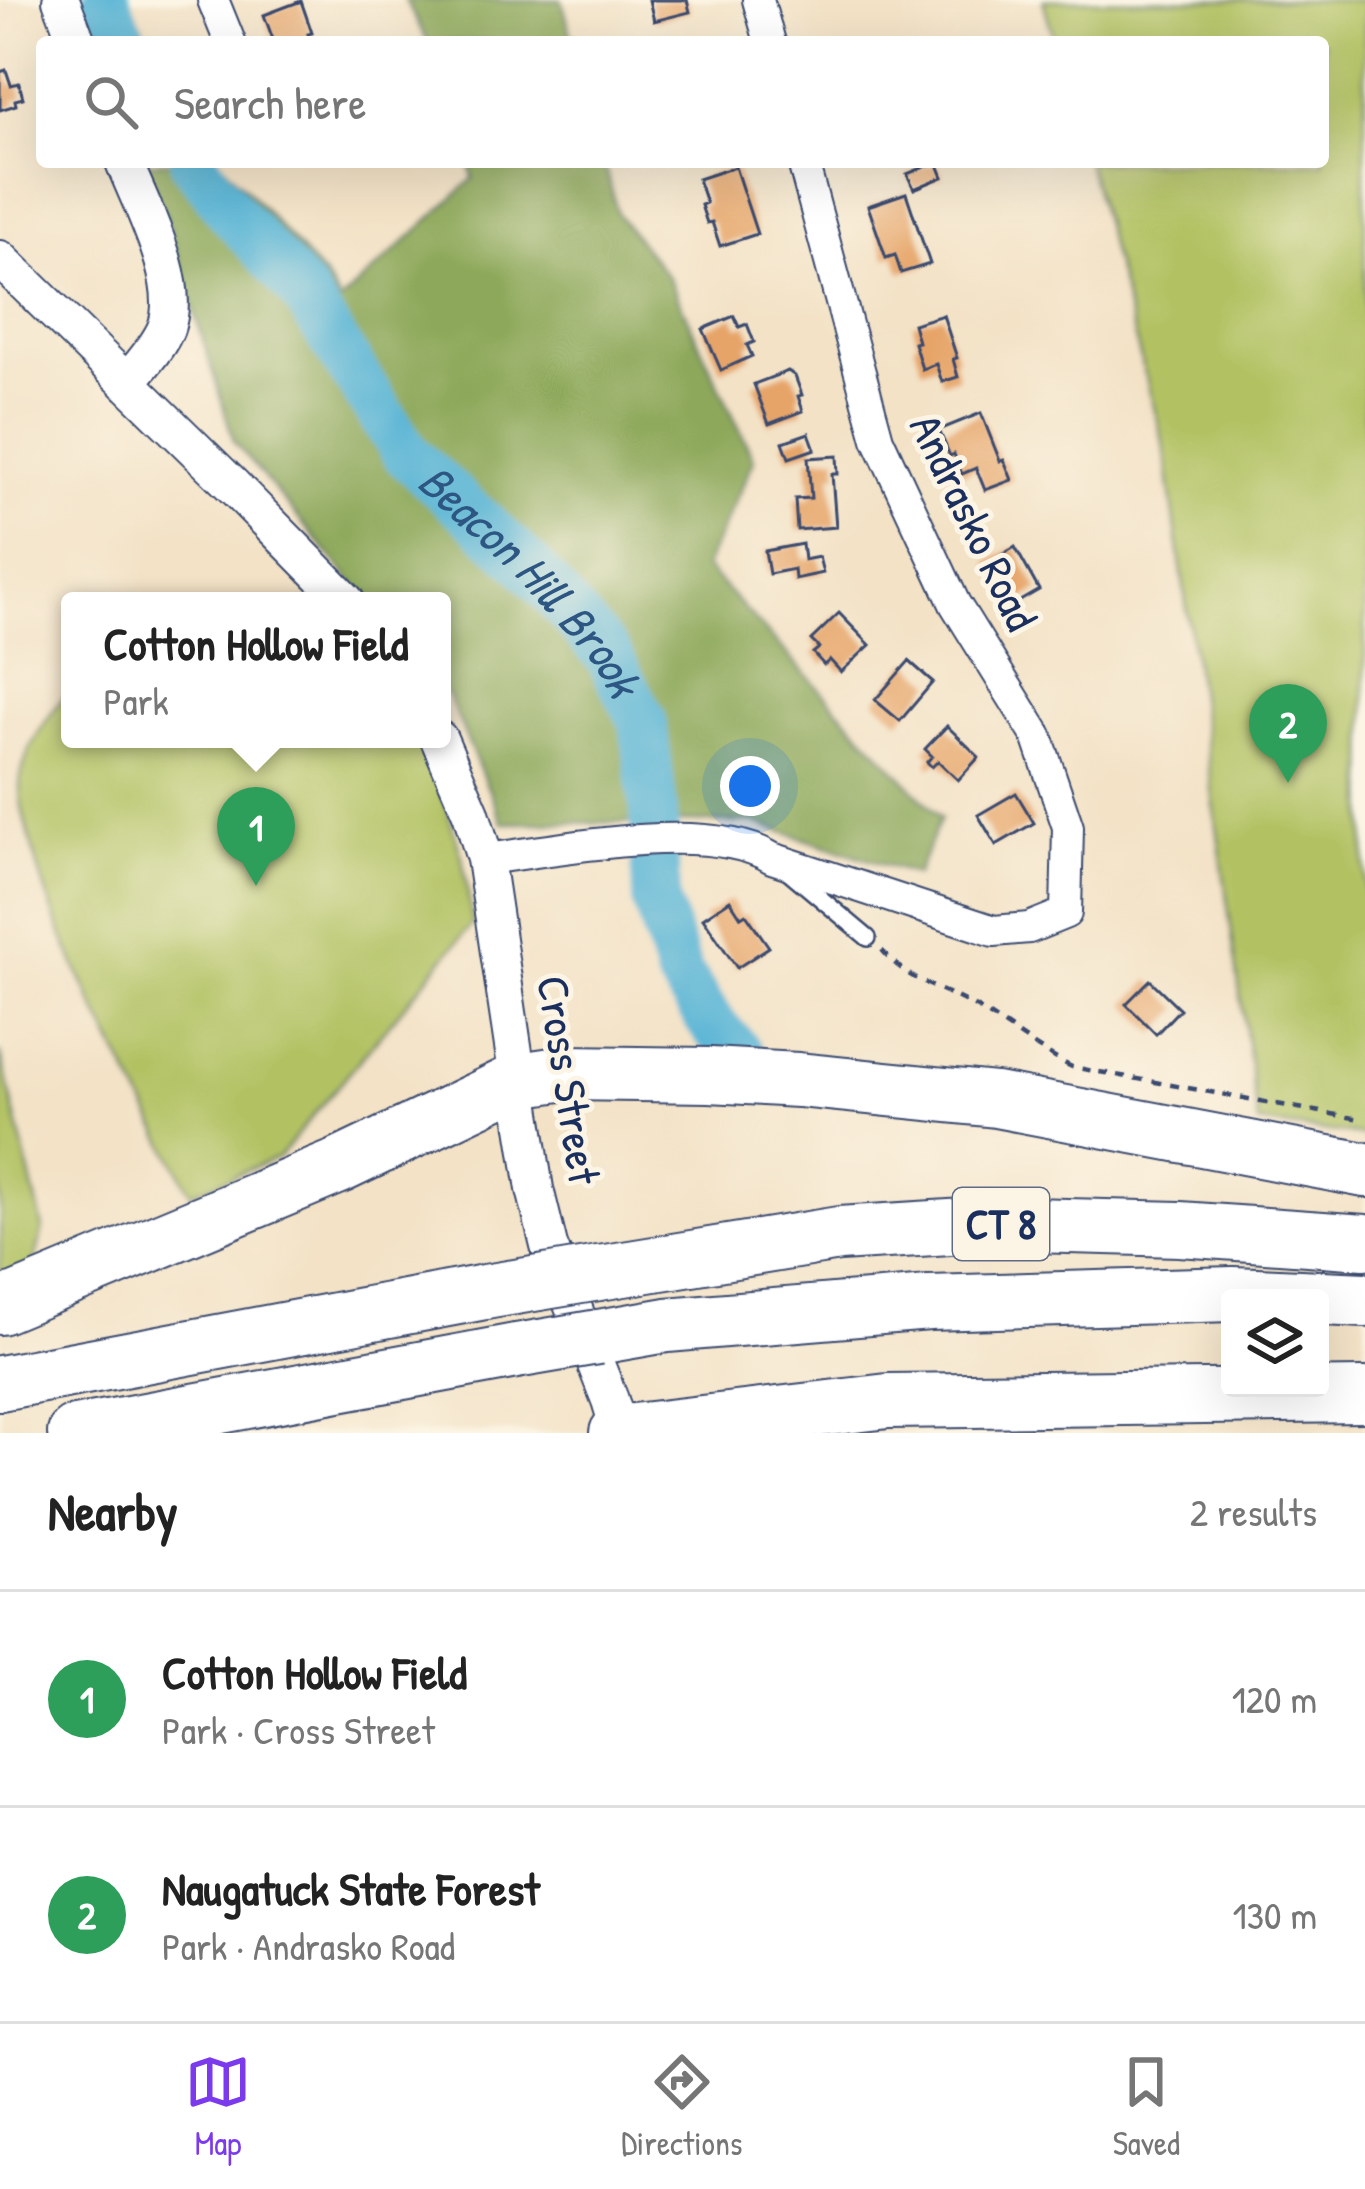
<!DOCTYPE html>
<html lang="en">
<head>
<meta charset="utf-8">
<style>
  :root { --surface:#fff; --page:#f6f6f6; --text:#222; --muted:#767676; --line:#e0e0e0; --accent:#7c3aed }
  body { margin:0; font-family:"Patrick Hand",sans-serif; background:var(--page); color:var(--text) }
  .controls { position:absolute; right:36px; bottom:36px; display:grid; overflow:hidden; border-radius:12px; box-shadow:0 12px 48px #0002 }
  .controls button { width:108px; height:108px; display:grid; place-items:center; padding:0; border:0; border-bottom:3px solid var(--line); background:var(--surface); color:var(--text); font:60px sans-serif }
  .you { position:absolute; left:750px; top:786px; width:42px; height:42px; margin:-30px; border:9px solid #fff; border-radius:50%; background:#1a73e8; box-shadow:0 0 0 18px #1a73e833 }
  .badge { display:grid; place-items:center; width:78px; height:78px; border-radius:50%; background:var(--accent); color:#fff; font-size:39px; font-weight:700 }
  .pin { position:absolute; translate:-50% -99px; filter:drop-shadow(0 3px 6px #0008) }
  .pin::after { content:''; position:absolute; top:63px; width:42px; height:36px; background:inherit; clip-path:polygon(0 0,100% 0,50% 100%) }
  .popup { position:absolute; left:61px; top:592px; width:390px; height:156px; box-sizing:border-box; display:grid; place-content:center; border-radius:12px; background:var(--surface); filter:drop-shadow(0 3px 9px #0005); font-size:39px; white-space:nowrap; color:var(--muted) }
  .popup b { font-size:45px; color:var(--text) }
  .popup::after { content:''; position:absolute; left:50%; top:100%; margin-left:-24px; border:24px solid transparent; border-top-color:var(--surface) }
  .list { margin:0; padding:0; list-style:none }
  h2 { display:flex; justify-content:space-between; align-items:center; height:156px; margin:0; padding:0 48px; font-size:51px }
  h2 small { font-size:39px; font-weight:400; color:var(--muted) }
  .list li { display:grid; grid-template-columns:78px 1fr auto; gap:36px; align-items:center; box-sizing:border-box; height:216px; padding:0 48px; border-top:3px solid var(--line) }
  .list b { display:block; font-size:45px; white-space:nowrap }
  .list p { margin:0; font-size:39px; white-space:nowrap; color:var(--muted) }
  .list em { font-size:39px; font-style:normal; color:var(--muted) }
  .icon { flex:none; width:66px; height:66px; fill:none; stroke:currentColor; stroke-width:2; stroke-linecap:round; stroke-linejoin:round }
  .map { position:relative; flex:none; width:1365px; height:1433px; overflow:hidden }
  .search { position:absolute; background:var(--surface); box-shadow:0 12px 48px #0002; left:36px; right:36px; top:36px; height:132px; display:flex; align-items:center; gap:30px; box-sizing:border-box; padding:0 42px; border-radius:12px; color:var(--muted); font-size:45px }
  .sheet { height:588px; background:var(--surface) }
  nav { display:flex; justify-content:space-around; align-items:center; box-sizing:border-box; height:168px; border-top:3px solid var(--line); background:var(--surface); font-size:33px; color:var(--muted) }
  nav a { display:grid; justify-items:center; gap:6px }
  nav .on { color:var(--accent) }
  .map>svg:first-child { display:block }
</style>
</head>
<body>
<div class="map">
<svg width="1365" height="1433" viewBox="0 0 1365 1433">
  <rect width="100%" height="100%" fill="#fcf5e5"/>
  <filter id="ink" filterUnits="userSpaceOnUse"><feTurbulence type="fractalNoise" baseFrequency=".00833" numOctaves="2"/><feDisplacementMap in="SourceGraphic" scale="24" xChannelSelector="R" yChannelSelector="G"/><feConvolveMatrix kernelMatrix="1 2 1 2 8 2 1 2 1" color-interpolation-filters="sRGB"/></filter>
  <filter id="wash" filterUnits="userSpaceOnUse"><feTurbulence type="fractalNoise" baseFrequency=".004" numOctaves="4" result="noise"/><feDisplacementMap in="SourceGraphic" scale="48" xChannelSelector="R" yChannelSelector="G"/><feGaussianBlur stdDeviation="2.7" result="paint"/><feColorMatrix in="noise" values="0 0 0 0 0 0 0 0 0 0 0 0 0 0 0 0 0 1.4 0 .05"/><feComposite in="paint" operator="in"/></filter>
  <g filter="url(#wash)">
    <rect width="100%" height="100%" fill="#f3e2c6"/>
    <path fill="#b2c264" stroke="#667861" stroke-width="3" d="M1043,0H1365V1136L1258,1123L1164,444L1087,162H1323V42H1055Z
      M70,688V739H425L462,857L473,923L278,1158L191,1193C133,1079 62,963 30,839C25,820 17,796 21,776C28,742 50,715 70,688Z
      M0,1051L43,1228L33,1269L0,1281Z"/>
    <path fill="#8da85a" stroke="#546c5c" stroke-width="3" d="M79,0H129L150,42H96Z
      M405,0H562L573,42H428Z
      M144,162H221L325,278L340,302L473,179L470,162H604L618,215L668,277L754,460L705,567L941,818L916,875L752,822L503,823L448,696L442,689V601H368L234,442L164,211Z"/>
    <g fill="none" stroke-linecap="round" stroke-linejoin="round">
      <g stroke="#56b4d5" stroke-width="48">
        <path d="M105,0L124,42"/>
        <path id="s1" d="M193,162L232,214L303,293L407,455L528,565L608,655L643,721L654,811L656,901L679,973L712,1024L739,1053"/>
      </g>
    </g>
    <g id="blocks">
      <path fill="#e6a467" d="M649,0H687L690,12L654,21Z
        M301,1L312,33L308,34L311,42H274L264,15Z
        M6,70L11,85L19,83L23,98L15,100L16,105L0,110V72Z
        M937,162L943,177L914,189L907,174Z
        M735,167L757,234L720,246L712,222L707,223L701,205L706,203L698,179Z
        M906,193L930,264L901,273L895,255L886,258L868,206Z
        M943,315L957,358L953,359L958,377L942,382L936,364L922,369L914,343L918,342L913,324Z
        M734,316L739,327L747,324L754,342L747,345L752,356L721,370L703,329Z
        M788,371L795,376L802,395L798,396L803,411L769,424L754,384Z
        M981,413L1000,461L1004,460L1012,480L985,490L976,468L962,474L954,454L950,456L939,430Z
        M809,433L815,449L789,458L783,442Z
        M837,456L838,474H832L836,527L797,530L795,499L811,498L808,458Z
        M802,544L804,560L819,557L823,573L795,579L794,569L769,574L765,551Z
        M1015,547L1039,590L1013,605L988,563Z
        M839,613L870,645L841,672L830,660L824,665L813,653L819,648L811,640Z
        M909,661L933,682L900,721L875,700Z
        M947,726L979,757L958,780L938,761L932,767L927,762L932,756L925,749Z
        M1016,793L1034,823L996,845L978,815Z
        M730,900L741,917L746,914L769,947L737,968L703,918Z
        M1150,980L1180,1009L1156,1034L1126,1004Z"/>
    </g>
  </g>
  <g filter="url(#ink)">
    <use href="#blocks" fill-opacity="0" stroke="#3b4a6e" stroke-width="3"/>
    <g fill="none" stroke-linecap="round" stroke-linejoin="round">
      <g stroke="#3b4a6e" stroke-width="20">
        <path id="service" d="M788,871L868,938"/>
      </g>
      <g stroke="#3b4a6e" stroke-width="34">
        <path id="minor" d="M213,0L230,42
          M758,0L770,42
          M485,859C560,850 708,819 772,858L994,931L1029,928L1066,913L1068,827L1037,736L955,604L878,439L803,162"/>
      </g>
      <g stroke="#3b4a6e" stroke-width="40">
        <path id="tertiary" d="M61,0L77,42
          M124,162C141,205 183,282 166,328C158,348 140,366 127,383
          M0,259L232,485L346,601
          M439,739L471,813L485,859L525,1126L535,1189L549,1246L610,1400L620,1433"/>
      </g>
      <g stroke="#3b4a6e" stroke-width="58">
        <path id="motorway" d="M599,1273L839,1234L997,1224L1180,1229L1365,1242
          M0,1307L339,1166L519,1080L566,1073L710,1075L798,1080L996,1100L1365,1170
          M598,1337L667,1325L929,1303L1233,1294L1365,1300
          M0,1383L485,1292
          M75,1433L516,1351
          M617,1433L888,1401L1365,1395"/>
      </g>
      <path stroke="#3b4a6e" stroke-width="4.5" stroke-dasharray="9 9" stroke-linecap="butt" d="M882,950C912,984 931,983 968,1003C1004,1022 1035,1049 1072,1067L1365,1120"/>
      <use href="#service" stroke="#fff" stroke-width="15"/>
      <use href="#minor" stroke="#fff" stroke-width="30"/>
      <use href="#tertiary" stroke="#fff" stroke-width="36"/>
      <use href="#motorway" stroke="#fff" stroke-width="54"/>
      <g stroke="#3b4a6e" stroke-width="58" stroke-linecap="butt">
        <path id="motorway-bridge" d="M485,1292L599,1273
          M516,1351L598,1337"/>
      </g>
      <use href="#motorway-bridge" stroke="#fff" stroke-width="54"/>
    </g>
  </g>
  <g text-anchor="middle" stroke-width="10" stroke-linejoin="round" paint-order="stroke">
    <rect fill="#fcf5e5" stroke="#5e6a86" stroke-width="3" x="953" y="1188" width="96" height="72" rx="9"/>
    <g font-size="42" font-weight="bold" fill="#1b2f5e">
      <text x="1001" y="1239">CT 8</text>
    </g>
    <g font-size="45" fill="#1b2f5e" stroke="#fcf5e5">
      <text transform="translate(974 522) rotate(64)" y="16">Andrasko Road</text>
      <text transform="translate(569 1080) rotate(81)" y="16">Cross Street</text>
    </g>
    <g font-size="48" font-style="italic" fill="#2d5782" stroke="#fcf5e5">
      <text dy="17" stroke="none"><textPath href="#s1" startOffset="540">Beacon Hill Brook</textPath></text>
    </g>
  </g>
</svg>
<div class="controls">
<button><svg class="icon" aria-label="layers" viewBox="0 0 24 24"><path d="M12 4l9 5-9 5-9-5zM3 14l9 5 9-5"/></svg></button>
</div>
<div class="you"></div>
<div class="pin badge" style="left:256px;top:886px;background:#2e9e5b">1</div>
<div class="popup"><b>Cotton Hollow Field</b>Park</div>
<div class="pin badge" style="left:1288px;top:783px;background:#2e9e5b">2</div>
<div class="search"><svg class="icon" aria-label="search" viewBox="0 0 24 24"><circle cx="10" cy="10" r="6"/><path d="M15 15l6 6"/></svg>Search here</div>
</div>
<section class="sheet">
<h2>Nearby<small>2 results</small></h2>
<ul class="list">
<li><span class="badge" style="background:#2e9e5b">1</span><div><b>Cotton Hollow Field</b><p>Park · Cross Street</p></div><em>120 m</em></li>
<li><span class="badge" style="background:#2e9e5b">2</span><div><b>Naugatuck State Forest</b><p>Park · Andrasko Road</p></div><em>130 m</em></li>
</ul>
</section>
<nav>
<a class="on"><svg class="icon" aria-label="map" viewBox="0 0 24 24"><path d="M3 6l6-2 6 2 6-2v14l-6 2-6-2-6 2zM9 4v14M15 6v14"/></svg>Map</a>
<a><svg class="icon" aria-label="directions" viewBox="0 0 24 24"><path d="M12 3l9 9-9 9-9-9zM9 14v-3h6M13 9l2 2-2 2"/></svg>Directions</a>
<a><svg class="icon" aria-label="saved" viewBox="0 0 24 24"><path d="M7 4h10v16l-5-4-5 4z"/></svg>Saved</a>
</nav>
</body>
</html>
